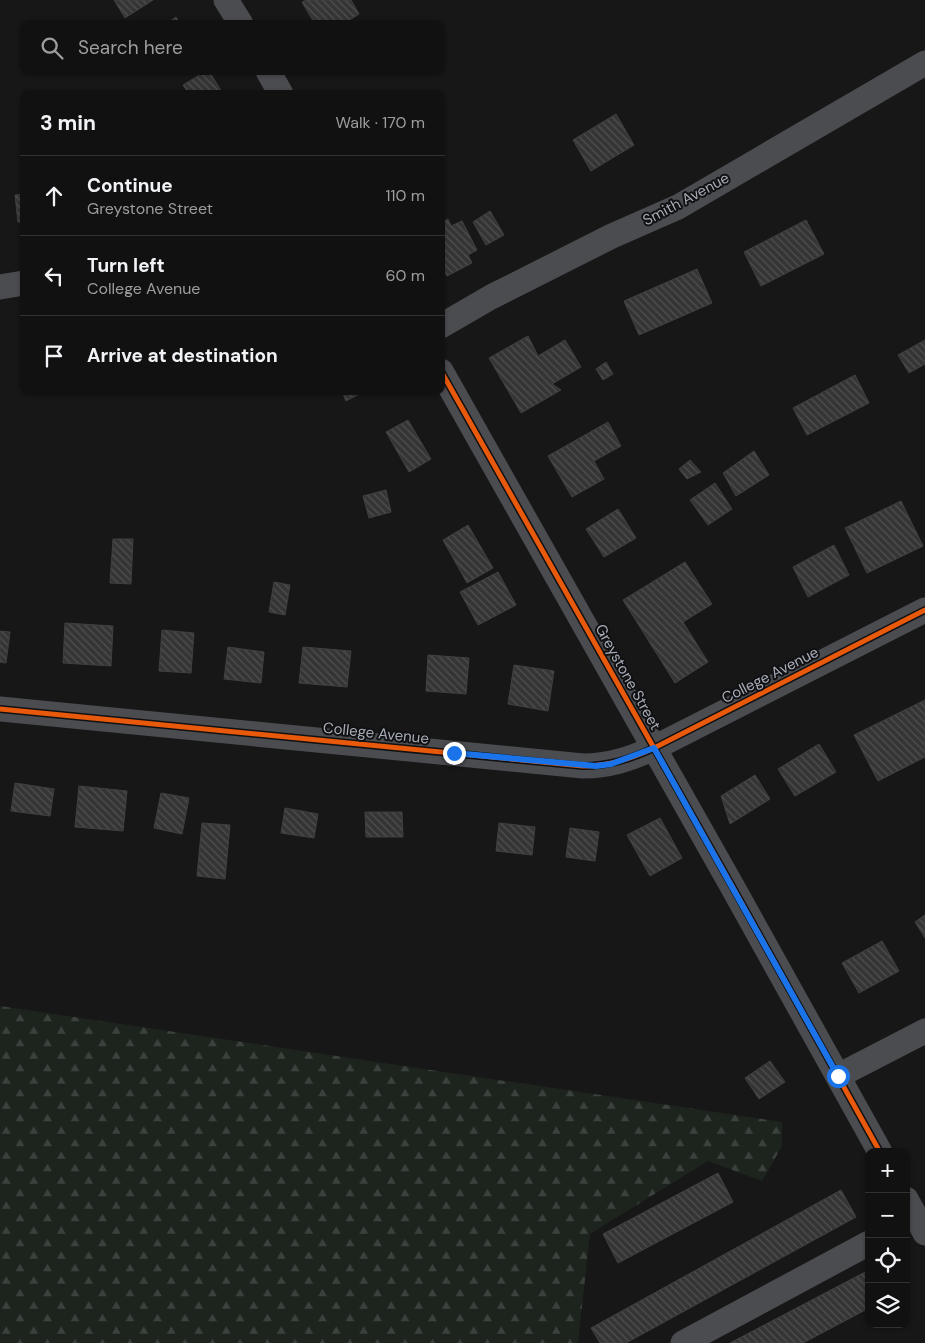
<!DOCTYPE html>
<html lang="en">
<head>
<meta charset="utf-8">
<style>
  :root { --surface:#111; --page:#1a1a1a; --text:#f1f3f6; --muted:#9c9d9f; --line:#303131 }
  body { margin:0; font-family:"DM Sans",sans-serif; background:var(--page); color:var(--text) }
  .controls { position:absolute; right:15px; bottom:15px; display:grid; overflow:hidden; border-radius:10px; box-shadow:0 1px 4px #0004 }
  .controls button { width:45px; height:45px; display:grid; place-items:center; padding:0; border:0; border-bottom:1px solid var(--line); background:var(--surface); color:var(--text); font:25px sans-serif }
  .stop { position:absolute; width:15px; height:15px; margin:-11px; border:4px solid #1a73e8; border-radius:50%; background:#fff }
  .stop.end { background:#1a73e8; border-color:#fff; box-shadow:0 1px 5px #0008 }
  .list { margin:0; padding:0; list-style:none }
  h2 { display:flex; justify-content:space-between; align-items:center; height:65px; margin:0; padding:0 20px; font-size:21px }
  h2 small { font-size:16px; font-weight:400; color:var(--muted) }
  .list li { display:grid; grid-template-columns:32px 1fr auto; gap:15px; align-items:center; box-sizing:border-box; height:80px; padding:0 20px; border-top:1px solid var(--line) }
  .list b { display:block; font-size:19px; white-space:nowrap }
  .list p { margin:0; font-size:16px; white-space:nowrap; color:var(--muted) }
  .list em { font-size:16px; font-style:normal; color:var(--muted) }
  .icon { flex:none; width:28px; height:28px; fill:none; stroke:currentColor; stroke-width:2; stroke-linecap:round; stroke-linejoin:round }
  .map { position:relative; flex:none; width:925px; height:1343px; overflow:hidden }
  .search { position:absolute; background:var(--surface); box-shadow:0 1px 4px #0004; left:20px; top:20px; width:425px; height:55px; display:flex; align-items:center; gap:12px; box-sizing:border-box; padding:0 18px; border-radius:10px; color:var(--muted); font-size:19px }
  .panel { position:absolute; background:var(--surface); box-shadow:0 1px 4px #0004; left:20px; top:90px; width:425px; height:305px; border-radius:10px }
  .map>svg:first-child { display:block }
</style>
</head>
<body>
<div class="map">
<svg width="925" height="1343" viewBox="0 0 925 1343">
  <defs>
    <pattern id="forest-firs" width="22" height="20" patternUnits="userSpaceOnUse" patternTransform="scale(1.25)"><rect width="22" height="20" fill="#1d241e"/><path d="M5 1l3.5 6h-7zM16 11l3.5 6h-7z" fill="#3b413d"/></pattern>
    <pattern id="building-back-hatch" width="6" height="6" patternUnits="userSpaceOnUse" patternTransform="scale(1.25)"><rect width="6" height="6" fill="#353536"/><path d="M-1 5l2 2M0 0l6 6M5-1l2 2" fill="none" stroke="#4f5051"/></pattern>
  </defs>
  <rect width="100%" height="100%" fill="#171717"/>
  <path fill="url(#forest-firs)" d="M0,1006L782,1122V1146L762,1181L708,1161L590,1234L578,1343H0Z"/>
  <path fill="url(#building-back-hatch)" stroke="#3f4043" d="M114,0H153L125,18Z
    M306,0H351L359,14L343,24H315L302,2Z
    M176,17L180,24H166Z
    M206,71H209L223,94H189L183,85Z
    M616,114L634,145L591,171L573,140Z
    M24,194V222H18L15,195Z
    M490,211L504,235L486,245L473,222Z
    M448,219L451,226L462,221L477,250L468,255L472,263L447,276L441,265V223Z
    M806,220L824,254L761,286L744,252Z
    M697,269L712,303L639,335L624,301Z
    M528,336L538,356L565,340L581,367L552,384L561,390L521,413L489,358Z
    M925,340V364L909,373L898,355Z
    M606,362L613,374L603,380L596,369Z
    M855,375L869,403L807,435L793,408Z
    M342,391H365L346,401Z
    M408,420L431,459L409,472L386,432Z
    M608,422L621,446L594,461L604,479L572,497L548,456Z
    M754,451L769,475L736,496L723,473Z
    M690,460L701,472L687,479L679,469Z
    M715,483L732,509L708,525L690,500Z
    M386,490L391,512L369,518L363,496Z
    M901,501L923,546L867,573L845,528Z
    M618,509L636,538L604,557L586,529Z
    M468,525L493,568L467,583L443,540Z
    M113,539H133L131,584L110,583Z
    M834,545L849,575L808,597L793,567Z
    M685,562L712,604L683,622L708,662L675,683L623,600Z
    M498,572L516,605L478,625L460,592Z
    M274,582L290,585L285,615L269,612Z
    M65,623L113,626L111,666L63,663Z
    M162,630L194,633L191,673L159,671Z
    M0,631L10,632L6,663L0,662Z
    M228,647L264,652L261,683L224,679Z
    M303,647L351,651L347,687L299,683Z
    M428,655L469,658L466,694L426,691Z
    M514,665L554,671L548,711L508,704Z
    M925,700V757L878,781L854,735Z
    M819,744L836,772L795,796L778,769Z
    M755,775L770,799L730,824L721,796Z
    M15,783L54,789L50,816L11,811Z
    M79,786L127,791L123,831L75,827Z
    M161,793L189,798L182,834L154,828Z
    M285,808L318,814L314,838L281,833Z
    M365,812H402L403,837H366Z
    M660,818L682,858L650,876L627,835Z
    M202,823L230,825L225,879L197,876Z
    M499,823L535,827L532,855L496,851Z
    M570,828L599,832L595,861L566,857Z
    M925,915V938L915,922Z
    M882,941L899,971L859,993L842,963Z
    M770,1061L785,1082L759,1099L745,1078Z
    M718,1173L733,1202L618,1263L603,1234Z
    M841,1190L856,1217L626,1343H600L591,1328Z
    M869,1270V1308L803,1343H730Z"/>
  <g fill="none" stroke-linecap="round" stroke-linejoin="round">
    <path stroke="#4b4c50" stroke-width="25" d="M226,0L241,24
      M268,71L281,94
      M0,287L24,283
      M441,326L491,297L612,236L678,207L925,63
      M441,371L732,886L880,1152
      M0,709L583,766C609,766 630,759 654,748L925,610
      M838,1076L925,1031
      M906,1199L925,1233
      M683,1343L869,1243"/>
    <g stroke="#111113" stroke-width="8">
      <path id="cycleway" d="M441,371L732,886L880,1152
        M0,709L583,766C609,766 630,759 654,748L925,610"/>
    </g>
    <use href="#cycleway" stroke="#e8590c" stroke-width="5"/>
  </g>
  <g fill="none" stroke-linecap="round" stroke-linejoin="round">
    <path stroke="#1a73e8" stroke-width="6" d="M454,753L596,766L611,764L654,748L838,1076"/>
  </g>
  <g text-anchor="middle" stroke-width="4" stroke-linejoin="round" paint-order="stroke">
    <g font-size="15" fill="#a8adb8" stroke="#111113">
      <text transform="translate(686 199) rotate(-28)" y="5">Smith Avenue</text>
      <text transform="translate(770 675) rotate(-27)" y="5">College Avenue</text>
      <text transform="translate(628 677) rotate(61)" y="5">Greystone Street</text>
      <text transform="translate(376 733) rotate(6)" y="5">College Avenue</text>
    </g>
  </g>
</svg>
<div class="controls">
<button>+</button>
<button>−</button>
<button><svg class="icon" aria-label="locate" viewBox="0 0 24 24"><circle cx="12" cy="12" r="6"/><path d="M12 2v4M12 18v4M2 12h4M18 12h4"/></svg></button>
<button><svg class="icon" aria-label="layers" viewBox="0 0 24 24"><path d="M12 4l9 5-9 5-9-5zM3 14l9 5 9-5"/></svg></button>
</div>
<div class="stop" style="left:838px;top:1076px"></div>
<div class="stop end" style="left:454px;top:753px"></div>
<div class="search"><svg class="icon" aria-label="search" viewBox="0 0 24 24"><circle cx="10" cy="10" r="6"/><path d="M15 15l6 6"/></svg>Search here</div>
<section class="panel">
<h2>3 min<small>Walk · 170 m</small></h2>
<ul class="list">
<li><svg class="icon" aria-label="ahead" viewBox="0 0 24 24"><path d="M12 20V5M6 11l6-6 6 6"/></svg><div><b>Continue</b><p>Greystone Street</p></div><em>110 m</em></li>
<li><svg class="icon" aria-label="left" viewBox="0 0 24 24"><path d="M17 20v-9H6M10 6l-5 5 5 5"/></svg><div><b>Turn left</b><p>College Avenue</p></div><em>60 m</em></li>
<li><svg class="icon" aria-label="arrive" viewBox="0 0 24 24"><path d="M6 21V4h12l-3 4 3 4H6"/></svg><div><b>Arrive at destination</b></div></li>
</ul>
</section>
</div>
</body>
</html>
